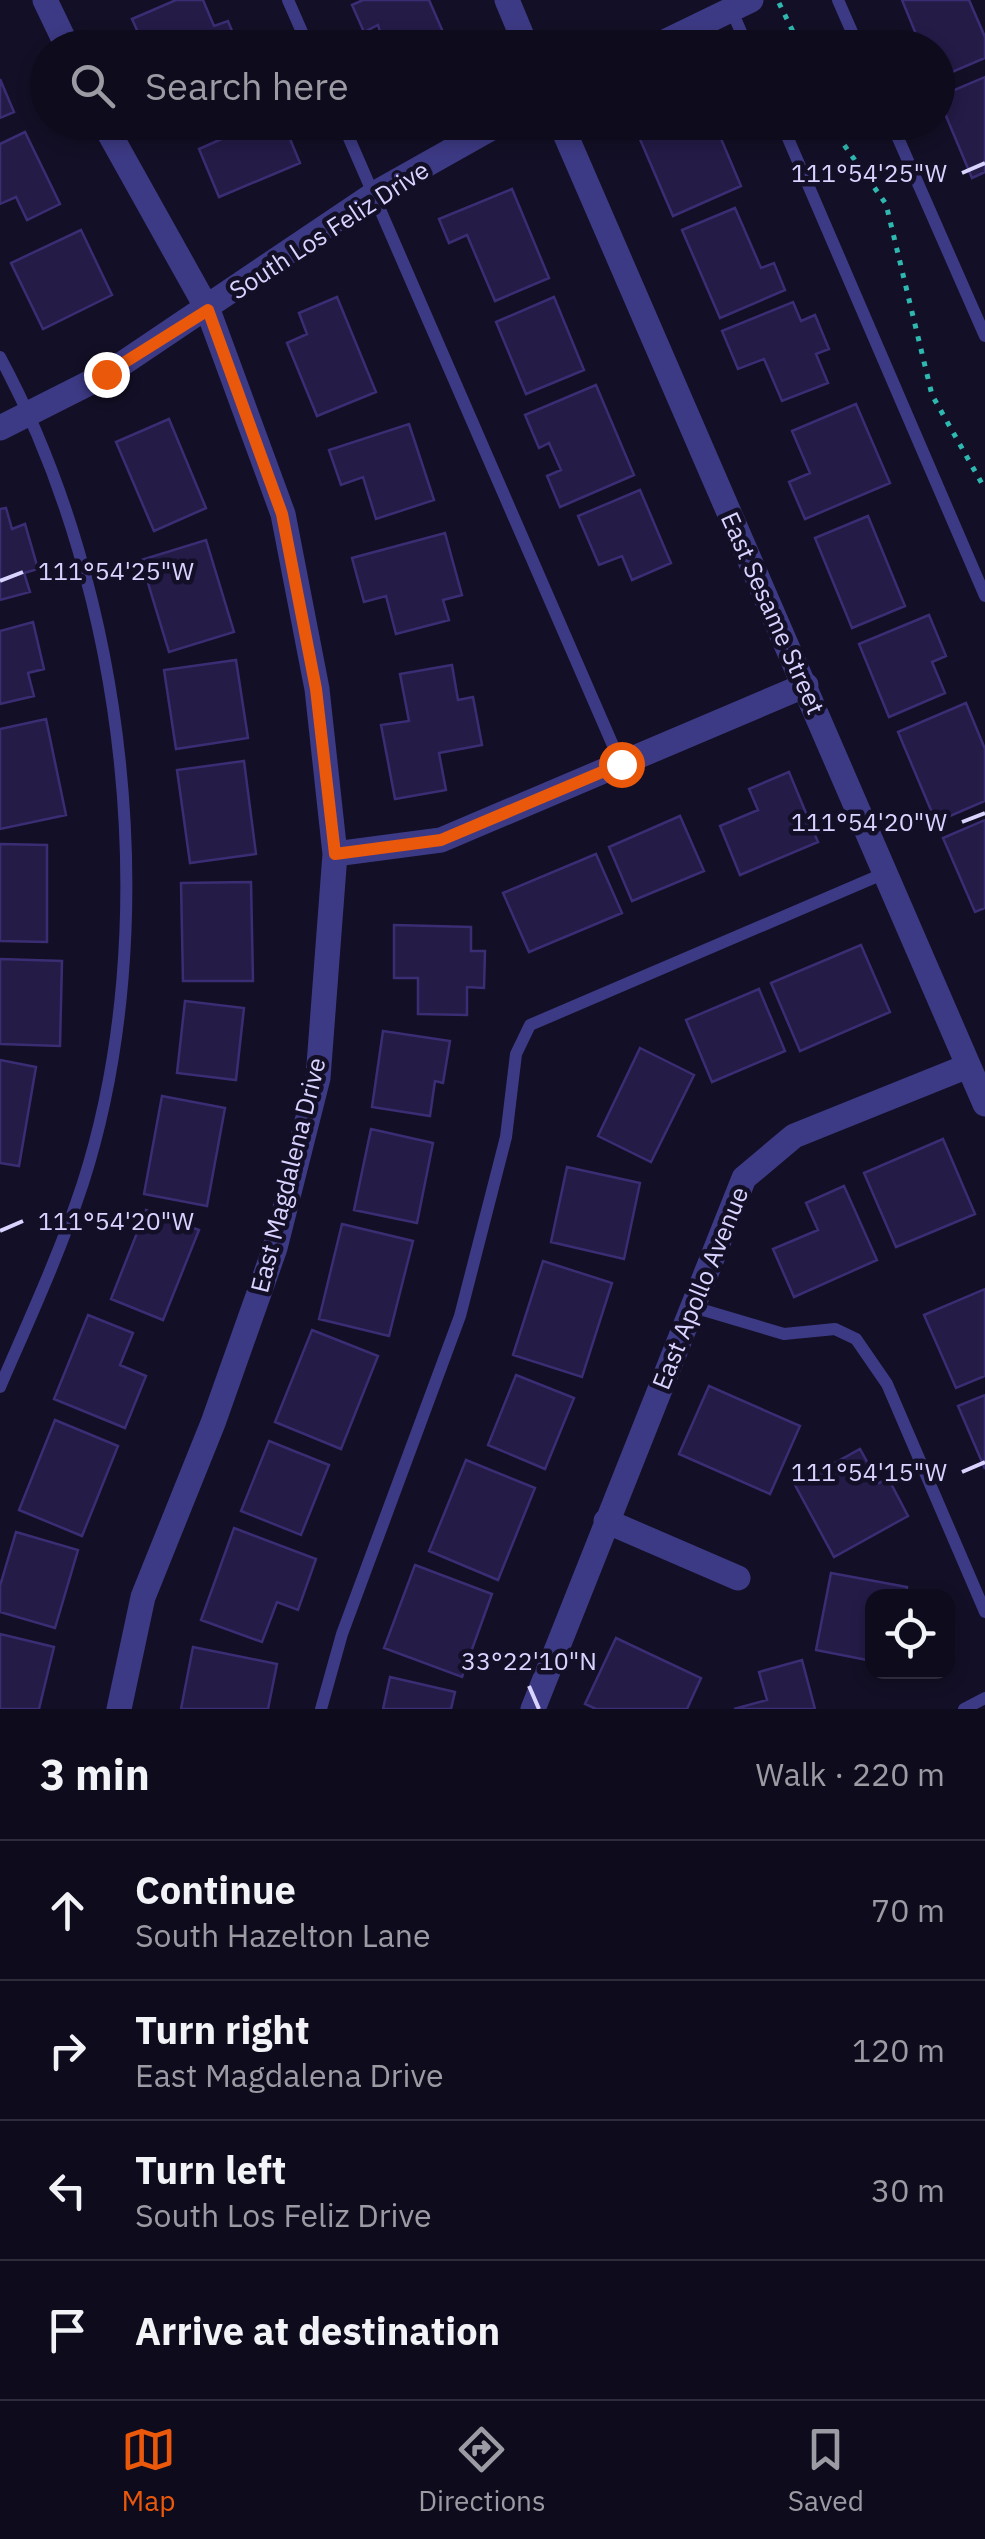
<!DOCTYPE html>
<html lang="en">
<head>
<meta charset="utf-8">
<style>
  :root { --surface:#0e0b1c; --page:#1c1929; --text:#f1f3f6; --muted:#9b9ba3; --line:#2e2b3b; --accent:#ea580c }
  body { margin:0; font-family:"IBM Plex Sans",sans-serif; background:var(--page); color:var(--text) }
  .controls { position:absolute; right:30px; bottom:30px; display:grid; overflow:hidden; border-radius:20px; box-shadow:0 5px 15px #0003 }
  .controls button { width:90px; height:90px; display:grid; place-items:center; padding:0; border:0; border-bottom:2px solid var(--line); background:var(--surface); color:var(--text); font:50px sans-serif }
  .stop { position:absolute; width:30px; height:30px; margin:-22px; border:8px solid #ea580c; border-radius:50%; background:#fff }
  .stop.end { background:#ea580c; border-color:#fff; box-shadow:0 2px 10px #0008 }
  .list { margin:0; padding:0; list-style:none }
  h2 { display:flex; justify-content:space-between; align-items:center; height:130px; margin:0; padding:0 40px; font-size:42px }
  h2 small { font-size:32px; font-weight:400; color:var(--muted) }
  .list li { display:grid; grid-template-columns:65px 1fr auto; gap:30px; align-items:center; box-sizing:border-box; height:140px; padding:0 40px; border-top:2px solid var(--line) }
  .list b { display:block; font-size:38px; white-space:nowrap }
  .list p { margin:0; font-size:32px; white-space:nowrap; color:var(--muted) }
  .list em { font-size:32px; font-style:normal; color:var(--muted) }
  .icon { flex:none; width:55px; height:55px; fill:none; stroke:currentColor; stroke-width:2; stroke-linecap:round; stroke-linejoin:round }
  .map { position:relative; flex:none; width:985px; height:1709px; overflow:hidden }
  .search { position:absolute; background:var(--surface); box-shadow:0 5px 15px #0003; left:30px; right:30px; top:30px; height:110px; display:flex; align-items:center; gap:25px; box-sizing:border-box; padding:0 35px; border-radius:55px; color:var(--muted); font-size:38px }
  .sheet { height:690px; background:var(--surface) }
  nav { display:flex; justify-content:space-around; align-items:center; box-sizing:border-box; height:140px; border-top:2px solid var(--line); background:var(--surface); font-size:28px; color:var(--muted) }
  nav a { display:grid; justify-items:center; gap:5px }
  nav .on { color:var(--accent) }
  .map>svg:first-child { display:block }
</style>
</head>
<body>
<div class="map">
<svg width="985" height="1709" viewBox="0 0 985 1709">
  <rect width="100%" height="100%" fill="#130f26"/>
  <path fill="#241b47" stroke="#3b2d73" stroke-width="2.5" d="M176,0H203L214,26L228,21L239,48H145L132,19Z
    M363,0H429L450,48H385L378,25L364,32L352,5Z
    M902,0H969L985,37V58L938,78V48H897L918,39Z
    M985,77V172L972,178L938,97Z
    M0,79L14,112L0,118Z
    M218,122H283L300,163L219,197L199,149L224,138Z
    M714,122L741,186L673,216L633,123Z
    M25,132L60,204L27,220L16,197L0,204V144Z
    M512,189L549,278L495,301L467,235L449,243L439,219Z
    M735,208L761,268L774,263L785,290L720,318L682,230Z
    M81,230L112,295L43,329L11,263Z
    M337,297L376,392L317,416L287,343L307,334L299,313Z
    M554,297L584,370L526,394L496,322Z
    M793,302L801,321L815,315L829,349L816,354L828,383L782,401L764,359L738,369L722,331Z
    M596,385L634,475L560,507L547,476L561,470L549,443L539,448L525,415Z
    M856,404L890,483L805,519L789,482L810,473L792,431Z
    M169,419L206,508L154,531L116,442Z
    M409,424L434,500L376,519L363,477L341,485L329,450Z
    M640,490L671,563L632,580L622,556L599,565L578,516Z
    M6,508L12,529L25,524L38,569L24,573L30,592L0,600V509Z
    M868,516L905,606L852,628L815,538Z
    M445,533L462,595L443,600L449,620L396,634L386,596L364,602L352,558Z
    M206,540L234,632L169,652L141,560Z
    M929,615L946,656L932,662L945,693L889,717L859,644Z
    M33,622L44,669L28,673L34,696L0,704V631Z
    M236,660L248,738L176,749L164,670Z
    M452,665L458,700L473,697L482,745L439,753L446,790L395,799L381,725L409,721L400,674Z
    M966,703L985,749V801L936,822L898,732Z
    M46,719L66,815L0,829V729Z
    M244,761L256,854L190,863L177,770Z
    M789,772L818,842L740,875L720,826L758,810L749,789Z
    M680,816L704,871L632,901L609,847Z
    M985,820V908L975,912L943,838Z
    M0,844L47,845V942L0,941Z
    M596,854L622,913L529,952L503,893Z
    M251,882L253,981H183L181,883Z
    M394,925L471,927V951H485L484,988L467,987V1015L418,1014V978H394Z
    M861,945L890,1012L800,1051L771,983Z
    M0,959L62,961L60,1046L0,1044Z
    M759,989L785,1051L712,1082L686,1020Z
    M185,1001L244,1008L236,1080L177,1073Z
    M383,1031L450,1041L443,1083L435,1081L430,1116L372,1107Z
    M640,1048L694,1075L651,1162L598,1136Z
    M0,1060L36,1067L19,1166L0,1163Z
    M162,1096L225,1108L207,1206L144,1194Z
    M371,1129L433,1143L417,1223L354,1210Z
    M943,1139L975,1214L896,1247L864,1173Z
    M567,1167L640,1183L624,1259L551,1242Z
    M844,1186L877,1260L794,1297L773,1249L818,1230L806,1203Z
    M146,1210L199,1230L163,1320L111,1299Z
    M342,1224L413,1241L389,1336L319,1319Z
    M543,1261L612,1283L582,1377L513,1355Z
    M985,1289V1376L956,1388L924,1315Z
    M88,1315L133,1333L120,1365L146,1376L125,1428L54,1399Z
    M312,1330L378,1356L341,1449L275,1422Z
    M516,1375L574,1398L545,1469L488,1445Z
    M709,1386L800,1426L770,1494L679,1454Z
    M985,1395V1469L958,1406Z
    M55,1420L118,1446L82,1536L19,1510Z
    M269,1441L329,1465L301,1535L241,1511Z
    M860,1449L879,1483L888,1478L908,1516L834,1557L795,1485Z
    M466,1460L535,1488L498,1580L429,1551Z
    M234,1528L316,1559L298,1610L277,1602L262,1642L201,1620Z
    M16,1532L78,1550L55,1628L0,1612V1586Z
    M415,1565L492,1594L462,1677L384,1648Z
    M831,1573L907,1587L906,1596H872V1661L816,1650Z
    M0,1634L54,1647L39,1709H0Z
    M616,1638L701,1678L687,1709H596L585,1704Z
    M193,1647L277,1664L268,1709H181Z
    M802,1660L815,1709H734L767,1700L759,1672Z
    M390,1677L455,1692L451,1709H383Z"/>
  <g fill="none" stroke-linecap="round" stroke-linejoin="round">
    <path stroke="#2fb8b0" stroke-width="5" stroke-dasharray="5 8" stroke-linecap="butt" d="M779,3L801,48
      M833,122L842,142L886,204L932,395L985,489"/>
    <path stroke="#3d3a85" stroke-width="12" d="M288,0L309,48
      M838,0L859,48
      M731,9L748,48
      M342,122L621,764
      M781,122L985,596
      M891,122L985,336
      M0,357C127,592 165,927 83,1183C60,1253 29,1320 0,1387
      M693,1307L784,1334L835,1329L856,1339L887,1384L985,1612
      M321,1709L342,1634L460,1316L506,1137L516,1054L530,1025L885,873
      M964,1709L985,1698"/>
    <path stroke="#3d3a85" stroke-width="25" d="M45,0L68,48
      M507,0L527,48
      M652,48L751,0
      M103,122L208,310L283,514L317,689L335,854L318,1078L275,1248L213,1423L143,1597L119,1709
      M560,122L985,1104
      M0,428L107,374L374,194L502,122
      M335,854L441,840L806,685
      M606,1521L738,1578
      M533,1709L744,1178L794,1136L968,1066"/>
  </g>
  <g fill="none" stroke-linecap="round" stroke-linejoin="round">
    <path stroke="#ea580c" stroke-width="12" d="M106,374L208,310L282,514L316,689L335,854L441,840L621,764"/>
  </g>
  <path fill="none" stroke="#d9d4ff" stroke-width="4" d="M962,173L985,163M0,581L23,572M962,822L985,813M0,1231L23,1221M962,1472L985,1462M529,1686L539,1709"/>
  <g text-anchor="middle" stroke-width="9" stroke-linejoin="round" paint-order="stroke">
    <g font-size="25" fill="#d9d4ff" stroke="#130f26">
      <text transform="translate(329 230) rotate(-33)" y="9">South Los Feliz Drive</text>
      <text transform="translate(773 613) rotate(66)" y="9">East Sesame Street</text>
      <text transform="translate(288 1175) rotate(-76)" y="9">East Magdalena Drive</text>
      <text transform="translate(700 1288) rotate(-68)" y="9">East Apollo Avenue</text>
    </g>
  </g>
  <g font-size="25" text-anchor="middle" fill="#d9d4ff" stroke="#130f26" stroke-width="9" stroke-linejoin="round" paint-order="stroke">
    <text x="869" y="182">111°54'25"W</text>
    <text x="116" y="580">111°54'25"W</text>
    <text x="869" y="831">111°54'20"W</text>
    <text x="116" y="1230">111°54'20"W</text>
    <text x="869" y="1481">111°54'15"W</text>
    <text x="529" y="1670">33°22'10"N</text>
  </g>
</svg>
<div class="controls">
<button><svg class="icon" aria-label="locate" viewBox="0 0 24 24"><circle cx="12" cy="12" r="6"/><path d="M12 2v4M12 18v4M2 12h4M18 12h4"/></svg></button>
</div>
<div class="stop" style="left:621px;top:764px"></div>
<div class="stop end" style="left:106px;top:374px"></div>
<div class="search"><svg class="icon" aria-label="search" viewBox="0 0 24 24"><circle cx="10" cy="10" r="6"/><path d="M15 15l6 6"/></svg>Search here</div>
</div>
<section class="sheet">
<h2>3 min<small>Walk · 220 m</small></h2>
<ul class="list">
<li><svg class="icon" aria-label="ahead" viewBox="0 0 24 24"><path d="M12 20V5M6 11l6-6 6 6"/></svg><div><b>Continue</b><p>South Hazelton Lane</p></div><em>70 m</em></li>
<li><svg class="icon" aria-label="right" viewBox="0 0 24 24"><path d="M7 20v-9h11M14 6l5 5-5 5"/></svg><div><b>Turn right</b><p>East Magdalena Drive</p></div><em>120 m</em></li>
<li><svg class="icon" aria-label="left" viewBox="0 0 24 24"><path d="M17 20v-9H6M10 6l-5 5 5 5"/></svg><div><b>Turn left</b><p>South Los Feliz Drive</p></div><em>30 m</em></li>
<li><svg class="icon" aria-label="arrive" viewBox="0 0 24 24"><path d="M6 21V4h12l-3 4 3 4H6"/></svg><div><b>Arrive at destination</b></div></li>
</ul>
</section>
<nav>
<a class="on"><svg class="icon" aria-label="map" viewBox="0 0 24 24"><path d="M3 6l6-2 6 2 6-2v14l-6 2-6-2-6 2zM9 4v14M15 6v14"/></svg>Map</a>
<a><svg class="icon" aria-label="directions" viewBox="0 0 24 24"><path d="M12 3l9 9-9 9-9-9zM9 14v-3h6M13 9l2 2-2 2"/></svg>Directions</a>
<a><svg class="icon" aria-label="saved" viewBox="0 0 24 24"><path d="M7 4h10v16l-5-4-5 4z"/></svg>Saved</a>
</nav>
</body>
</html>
